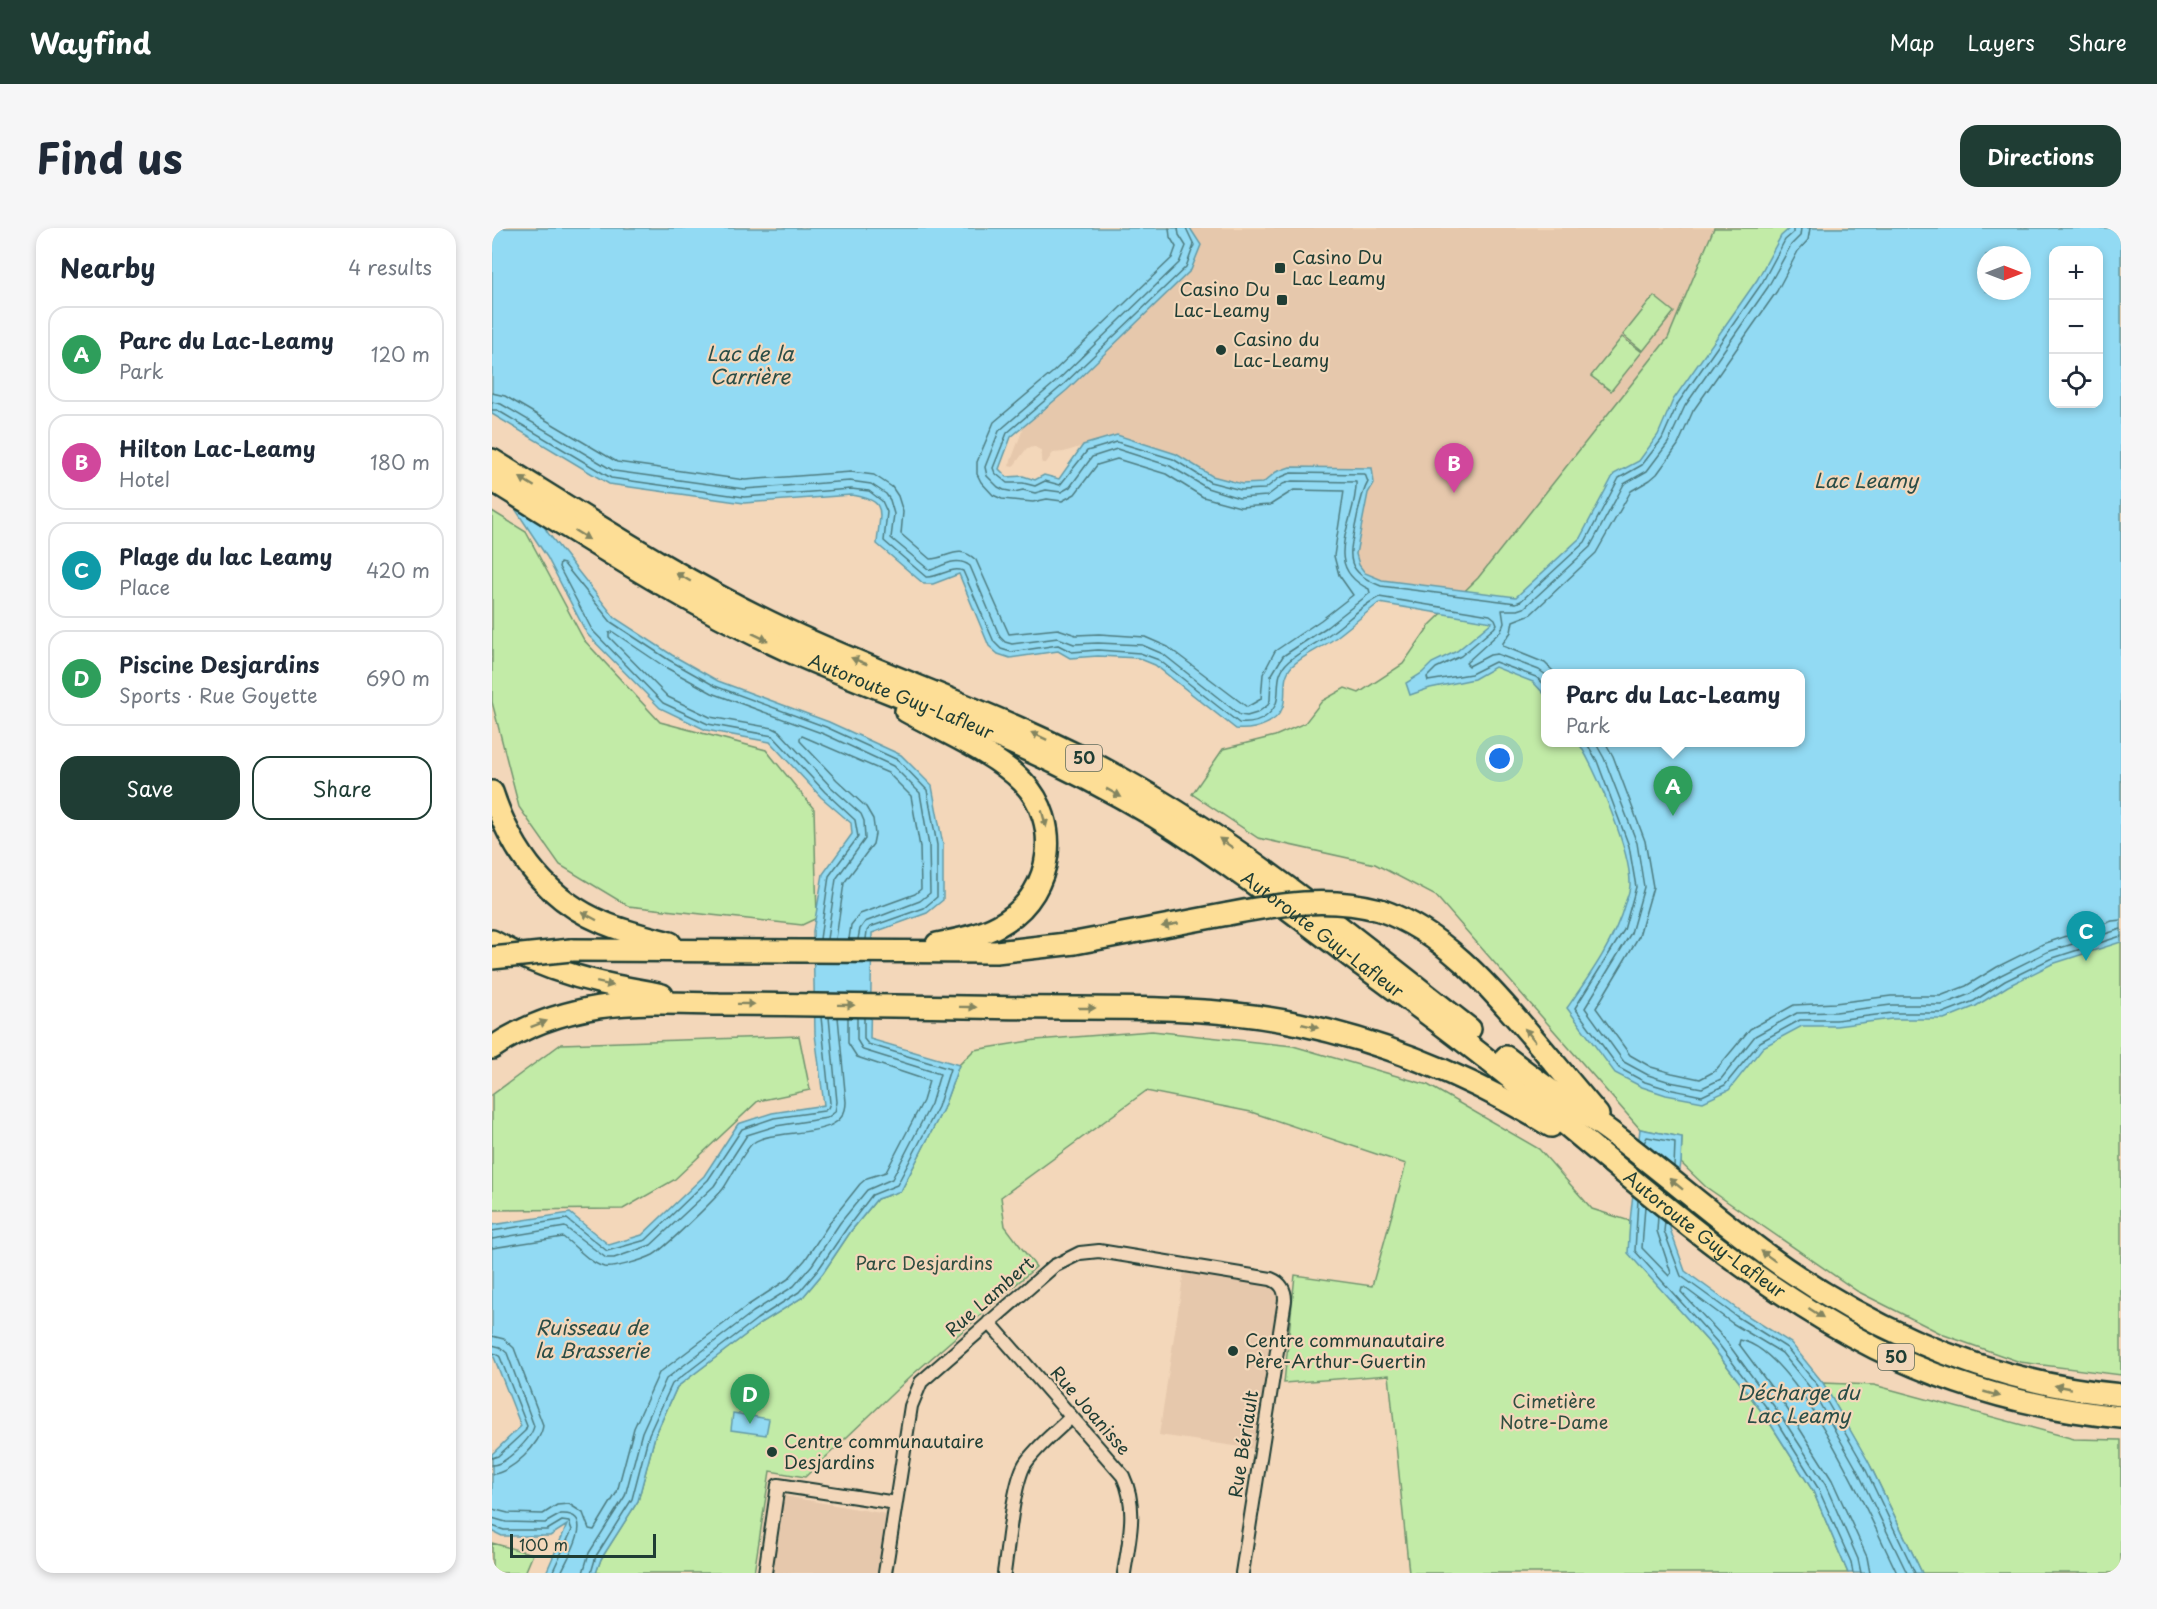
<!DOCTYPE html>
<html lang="en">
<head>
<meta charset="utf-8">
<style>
  :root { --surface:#fff; --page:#f6f6f7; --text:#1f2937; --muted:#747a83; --line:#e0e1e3; --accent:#1f3d34 }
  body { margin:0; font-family:"Playpen Sans",sans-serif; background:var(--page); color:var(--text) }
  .controls { position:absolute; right:18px; top:18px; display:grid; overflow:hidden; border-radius:12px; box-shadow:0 3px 9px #0003 }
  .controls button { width:54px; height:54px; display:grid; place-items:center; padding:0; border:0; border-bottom:2px solid var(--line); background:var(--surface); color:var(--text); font:30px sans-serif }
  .compass { position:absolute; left:1485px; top:18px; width:54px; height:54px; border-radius:50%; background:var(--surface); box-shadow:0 3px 9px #0003; rotate:90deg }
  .scale { position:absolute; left:18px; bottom:15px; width:146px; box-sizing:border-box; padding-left:6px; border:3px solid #1f3d34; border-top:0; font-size:16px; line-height:21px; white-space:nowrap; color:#1f3d34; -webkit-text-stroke:4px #f3d7ba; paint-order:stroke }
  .you { position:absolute; left:1008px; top:531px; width:21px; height:21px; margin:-15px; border:4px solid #fff; border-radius:50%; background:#1a73e8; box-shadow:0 0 0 9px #1a73e833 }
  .badge { display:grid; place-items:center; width:39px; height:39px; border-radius:50%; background:var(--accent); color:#fff; font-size:20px; font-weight:700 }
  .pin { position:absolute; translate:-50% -50px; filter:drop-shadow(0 2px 3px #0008) }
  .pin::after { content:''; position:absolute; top:32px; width:21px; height:18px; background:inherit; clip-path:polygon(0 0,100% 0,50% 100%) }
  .popup { position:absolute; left:1049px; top:441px; width:264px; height:78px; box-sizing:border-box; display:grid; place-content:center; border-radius:12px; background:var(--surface); filter:drop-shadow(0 2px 4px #0005); font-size:20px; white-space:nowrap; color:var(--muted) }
  .popup b { font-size:22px; color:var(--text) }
  .popup::after { content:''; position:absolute; left:50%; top:100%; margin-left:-12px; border:12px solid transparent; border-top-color:var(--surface) }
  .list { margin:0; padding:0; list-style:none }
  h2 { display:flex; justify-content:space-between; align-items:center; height:78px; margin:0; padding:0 24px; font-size:26px }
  h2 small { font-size:20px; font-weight:400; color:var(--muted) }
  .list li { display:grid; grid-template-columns:39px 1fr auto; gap:18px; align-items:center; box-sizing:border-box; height:96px; margin:0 12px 12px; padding:0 12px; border:2px solid var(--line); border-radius:18px }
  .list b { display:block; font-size:22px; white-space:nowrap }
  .list p { margin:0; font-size:20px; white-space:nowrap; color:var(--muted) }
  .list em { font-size:20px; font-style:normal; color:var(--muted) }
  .actions { display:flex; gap:12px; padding:18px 24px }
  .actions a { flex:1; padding:14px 0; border:2px solid var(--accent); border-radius:18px; text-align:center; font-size:21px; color:var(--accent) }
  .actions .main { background:var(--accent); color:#fff }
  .icon { flex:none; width:33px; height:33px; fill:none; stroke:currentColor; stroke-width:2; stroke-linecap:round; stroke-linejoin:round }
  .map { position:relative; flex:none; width:1629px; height:1345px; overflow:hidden; border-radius:18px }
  header { display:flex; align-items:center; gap:36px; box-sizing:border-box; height:84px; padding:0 30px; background:var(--accent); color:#fff }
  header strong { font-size:28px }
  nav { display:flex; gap:33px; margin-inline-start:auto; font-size:21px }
  .intro { display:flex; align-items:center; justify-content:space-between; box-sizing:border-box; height:144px; padding:0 36px }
  h1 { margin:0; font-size:42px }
  .button { padding:15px 27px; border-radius:18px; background:var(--accent); color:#fff; font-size:21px; font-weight:700 }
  main { display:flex; gap:36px; padding:0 36px }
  aside { flex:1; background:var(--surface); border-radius:18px; box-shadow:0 3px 9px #0003 }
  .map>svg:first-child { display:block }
</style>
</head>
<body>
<header>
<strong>Wayfind</strong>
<nav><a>Map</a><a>Layers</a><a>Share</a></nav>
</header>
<div class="intro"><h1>Find us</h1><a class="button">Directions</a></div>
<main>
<aside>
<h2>Nearby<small>4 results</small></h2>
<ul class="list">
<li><span class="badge" style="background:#2e9e5b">A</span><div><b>Parc du Lac-Leamy</b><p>Park</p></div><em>120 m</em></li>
<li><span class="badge" style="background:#d1479c">B</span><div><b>Hilton Lac-Leamy</b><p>Hotel</p></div><em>180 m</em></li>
<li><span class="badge" style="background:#0f9aa8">C</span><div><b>Plage du lac Leamy</b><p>Place</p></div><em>420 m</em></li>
<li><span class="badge" style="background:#2e9e5b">D</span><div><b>Piscine Desjardins</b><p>Sports · Rue Goyette</p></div><em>690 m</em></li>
</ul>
<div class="actions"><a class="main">Save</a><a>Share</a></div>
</aside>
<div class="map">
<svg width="1629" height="1345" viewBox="0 0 1629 1345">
  <rect width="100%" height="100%" fill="#f3d7ba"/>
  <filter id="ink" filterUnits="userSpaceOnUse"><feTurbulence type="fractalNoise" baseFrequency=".0167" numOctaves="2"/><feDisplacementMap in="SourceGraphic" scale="12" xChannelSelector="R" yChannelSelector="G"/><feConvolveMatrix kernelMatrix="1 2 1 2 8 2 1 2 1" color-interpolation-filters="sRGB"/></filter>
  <g filter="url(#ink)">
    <path fill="#e6c8ac" d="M698,0H1222L1176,110L986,351L973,363L890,352L873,345L867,337L864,326L876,265L882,255L784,244L771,255L750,256L720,248L684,226L625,207L572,224L561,225L554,235H550L549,232L550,223L543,219L535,220L521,239L517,238L532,198L575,162L699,42L709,17Z
      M693,1037L789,1057L770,1222L667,1207Z
      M292,1268L394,1286L385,1345H280Z"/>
    <path fill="#c2eba7" stroke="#70946e" stroke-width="1.5" fill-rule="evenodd" d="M1222,0H1629V1147L1528,1134L1452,1107L1365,1063L1214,959L1189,935L1190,909L1148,901L944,668L883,636L766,610L700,566L731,521L783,508L813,495L830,473L853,460L867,465L911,436L938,397L986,350L1176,110ZM1562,22H1606V176H1562ZM1494,27H1530V63H1494ZM1054,446H1308V514H1054Z
      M1162,68L1182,84L1151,123L1131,107Z
      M1130,109L1150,124L1119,163L1099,148Z
      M0,283L34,304L92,412L168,494L274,522L322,581L325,690L310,697L136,678L68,637L27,579L0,474Z
      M660,803L801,818L936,857L1047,921L1100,981L1138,993L1137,1025L1220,1118L1276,1192L1321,1263L1356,1345H917L897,1147L792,1155L803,1047L880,1058L914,936L759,884L654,863L509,969L513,998L544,1039L419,1148L313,1249L278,1243L262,1345H104L109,1331L146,1273L163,1208L185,1159L269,1095L311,1069L331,1045L359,1003L385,971L409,963L451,881L467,837L482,822L544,812Z
      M307,808L318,862L266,873L182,952L131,981L0,982V867L69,816Z
      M1331,1155L1382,1157L1582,1211L1629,1212V1345H1430L1379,1239Z
      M0,1315L41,1326L33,1345H0Z"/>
    <path fill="#92daf3" stroke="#649ba7" stroke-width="1.5" fill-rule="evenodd" d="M0,0H698L709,17L699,42L575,162L519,209L507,241L515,249L531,248L543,252L552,247L567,251L591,217L625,207L684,226L720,248L750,256L771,255L784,244L798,239L880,240L882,255L876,265L864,326L867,337L873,345L890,352L1024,369L1088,310L1122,246L1147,233L1166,207L1181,172L1265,52L1289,8L1298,0H1629V714L1560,736L1516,758L1484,778L1452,791H1400L1344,798H1310L1271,819L1237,862L1211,874L1174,867L1150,859L1123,845L1075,780C1098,747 1122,714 1133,675C1135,670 1138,663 1138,657C1139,623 1105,545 1087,515L1308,514V446H1054L1053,467L1041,454L1003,439L982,451L938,460L918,467L914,455L930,445L940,435L965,423L1000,394L887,375C871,387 856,401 839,413C827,421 810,428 800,438C790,449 794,461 792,474C789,495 762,503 744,501L663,437L646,430L606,428L578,430L566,423L518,430L506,426L497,418L467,346L441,356H432L385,316C387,285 398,272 359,267L252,275L117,256L0,186ZM1562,22H1606V176H1562ZM1494,27H1530V63H1494Z
      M34,267L56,305L123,390L180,427L226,453L337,494L409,527L440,558L451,617V672L435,685L380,705L378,811L467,837L451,881L409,963L385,971L359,1003L331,1045L311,1069L269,1095L185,1159L163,1208L146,1273L109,1331L104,1345H54L75,1297L58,1308H10L0,1303V1226L29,1198L0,1124V997L78,985L117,1017L150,1007L212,948L246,896L280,885L332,877L323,806L321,703L331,646L360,606L359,595L329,569L278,514L214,502L168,480L95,406L55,329L16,270Z
      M1148,901L1190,909L1189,935L1178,1001L1193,1043L1248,1083L1299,1115L1331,1155L1376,1233L1430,1345H1356L1321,1263L1276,1192L1220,1118L1136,1025L1138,993Z
      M241,1185L277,1191L274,1207L239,1202Z"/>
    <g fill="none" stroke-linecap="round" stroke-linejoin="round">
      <path stroke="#4d7c80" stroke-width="1.5" d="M694,0L702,17L694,39L571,157L515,205L501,240L503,245L515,255H531L543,258L553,253L568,257L595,223L625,214L681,231L718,254L749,262L773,261L787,250L799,245L873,246L876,254C869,266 867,280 864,294C857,328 851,343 889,358L1024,375L1029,373L1093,314L1127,250L1150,237L1170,211L1186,175L1270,55L1293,12L1301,5V0
        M0,165L13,168L125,234L253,252L359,244L382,247L400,259L406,268L411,284L409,306L438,331C456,331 466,315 484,332L517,406L566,401L584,407L607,406L653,409L676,419L755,479L769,471L771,446L783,423L829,392L861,367L847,347L842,328L852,263L802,262L778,277L748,279L711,269L674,246L625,231L605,237L583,266L570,273L555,271L541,274L510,271L501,267L489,254L485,246V234L502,194L560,145L680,30L684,19L678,9L677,0
        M0,174L9,176L122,243L252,261L358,253L379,256L394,266L398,272L402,286L399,310L436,341L439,342C452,337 465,328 478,338L508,409L513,414L520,416L566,410L582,416L606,415L650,417L671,426L748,487L755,488L765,485L776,477L778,472L779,448L791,428L835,399L878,365L877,361C826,337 866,291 864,254L800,253L791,256L775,268L747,270L715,260L678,238L625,221L600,229L578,259L569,264L554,262L543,265L531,262L522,264L512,262L506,259L495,248L493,239L507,203L566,152L687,35L694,18L687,7L686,0
        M0,182H5L119,250L252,269L359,261L377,263L390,273L395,284L392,313L434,349C447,350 459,338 471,343L502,414L509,421L519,424L566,417L580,424L606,422L648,425L667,432L747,495C756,496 765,495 773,489C797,472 776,451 797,433C810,422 826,415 839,405C855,394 870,377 887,369L998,387L1003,391L1005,396L1002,400L969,428L944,440L935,449L936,453L979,446L1003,434L1044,449L1054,458
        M1064,446L1053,435L1011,418V415L1019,404L1021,393L1039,386L1104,325L1139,263L1158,252L1165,246L1186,217L1201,183L1285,63L1306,23L1316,12L1318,0
        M1054,447L1047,442L1005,426L998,427L977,438L974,435L1009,403L1012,395L1010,382H1026L1032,380L1098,319L1132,256L1155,243L1176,215L1193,178L1276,59L1299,17L1308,8L1309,0
        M1094,514L1105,533L1137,618L1144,659L1132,702L1083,780L1127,840L1153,854L1176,861L1210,868L1233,857L1268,814L1308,792H1344L1400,785H1451L1482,773L1513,753L1558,731L1629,708
        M1103,514L1112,530L1145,615L1152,659L1139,705L1093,780L1132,834L1156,847L1178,854L1210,860L1229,851L1263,808L1305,785L1344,784L1399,777H1450L1478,766L1509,747L1555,724L1629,701
        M1113,514L1121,528L1153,613L1161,659L1147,708L1104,780L1138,827L1159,839L1180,845L1208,851L1223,843L1258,801L1302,777L1343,775L1399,768H1448L1474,758L1505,739L1551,716L1620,693L1629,692
        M328,711L337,648L366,609L363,592L333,564L281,508L216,496L171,475L100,402L67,339L68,335L72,336L119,394L177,432L223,458L334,499L406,532L435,562L445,617V669L432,680L378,699L375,703L374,711
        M335,711L344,651L373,611L372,593L369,586L339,559L287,503L281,500L218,489L176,469L117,409V405L121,404L173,439L220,465L332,506L401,538L428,565L437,618L438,665L428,673L373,694L368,701L366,711
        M344,711L352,655L381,616L383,606L381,591L374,579L345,552L308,513V510L310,508L396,545L419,568L428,619L429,661L423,666L368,686L359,697L357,711
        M1152,915L1155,909L1183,914L1182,939
        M1146,972L1143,1023L1225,1114L1281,1188L1326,1260L1359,1334L1361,1345
        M1153,978L1150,1020L1177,1048L1179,1045L1165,1003L1166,988
        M1173,994L1172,1003L1189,1048L1244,1088L1295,1120L1326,1158L1371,1236L1423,1345
        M0,1003L75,991L115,1023L154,1012L216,952L250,901L282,890L332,883L336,880L338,875L329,789
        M0,1011L73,999L114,1030H122L159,1017L222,958L255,907L284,898L335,890L343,884L345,874L337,789
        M0,1020L71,1009C84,1018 97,1035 112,1039C122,1041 151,1032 161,1027C172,1021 222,972 231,961C238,951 253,921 261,915C286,898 354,914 354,874L346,789
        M0,1108L12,1111L22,1120L51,1197C50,1215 18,1246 0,1246
        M0,1117L8,1119L15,1125L42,1198C40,1210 13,1237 0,1237
        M0,1125L5,1126L8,1129L35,1198L33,1203L6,1228L0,1230
        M0,1281L16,1285L51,1286L65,1277L77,1276L91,1285L97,1301L102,1302L125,1264L142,1200L167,1145L255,1078L296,1051L313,1032L341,990L368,956L375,950L394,944L431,873L437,853L365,829L356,815V789
        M0,1290L14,1294L53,1295L69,1286C106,1284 75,1330 69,1345
        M0,1298L12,1302H55L70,1293L77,1294L80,1302L60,1345
        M91,1345L97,1325L133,1268L150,1204L174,1151L261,1084L302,1058L320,1037L348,995L375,962L400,951L439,876L448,846L371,822L365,812V789
        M99,1345L104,1328L140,1271L157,1206L180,1156L265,1091L307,1064L326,1042L355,1000L380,967L405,957L446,879L458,841L376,816L372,811V790
        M1369,1345L1366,1331L1333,1256L1287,1185L1231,1109L1189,1064L1190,1060H1193L1240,1095L1290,1125L1320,1162L1364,1240L1415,1345
        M1378,1345L1375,1329L1340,1252L1294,1179L1247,1116L1248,1112C1307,1123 1379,1292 1405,1345"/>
      <g stroke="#1f3d34" stroke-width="16">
        <path id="street" d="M497,1094L631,1248C646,1280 637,1312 632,1345
          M273,1345L286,1257L404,1275
          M393,1345L419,1178L429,1154L562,1038L588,1025L607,1023L779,1051C789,1055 793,1061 793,1072L750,1345
          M512,1345C516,1319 521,1256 533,1236C545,1218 564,1204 579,1189"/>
      </g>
      <g stroke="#1f3d34" stroke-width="26">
        <g id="highway">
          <path d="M0,232C97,292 193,355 296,403C407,455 523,491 630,551C755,620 865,713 978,801"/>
          <path id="s1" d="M0,252C97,312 193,375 297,423C364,453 433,477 500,506C556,530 610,557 662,588C735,633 803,686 871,738C922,776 974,813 1023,854C1136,947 1251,1053 1383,1120C1460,1158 1543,1181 1629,1189"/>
          <path d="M414,483C450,503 503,525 531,554C570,594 561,663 514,693C493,707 469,711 445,716"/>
          <path d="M0,564C19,622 54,671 112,695C133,704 156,709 178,715"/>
          <path d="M888,682C951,704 996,757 1038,806C1061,833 1083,860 1106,887"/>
          <path d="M0,713C34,732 71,746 110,755C130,760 150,762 170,767"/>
          <path d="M79,722L504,724L583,715L736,686"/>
          <path d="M0,820C32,798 69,785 107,779C146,773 187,775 227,776C285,776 344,777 402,778C462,779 523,780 583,780C657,780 734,780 807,796C897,815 980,850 1059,898"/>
          <path d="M1014,829C1031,842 1048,855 1065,867C1083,881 1103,892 1121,906C1179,950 1233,998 1293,1040C1394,1109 1507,1156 1629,1167"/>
        </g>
      </g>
      <use href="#street" stroke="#f3d7ba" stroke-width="12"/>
      <use href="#highway" stroke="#fdde96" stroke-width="21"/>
      <g stroke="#1f3d34" stroke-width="26" stroke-linecap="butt">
        <path id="highway-bridge" d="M736,686C787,676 837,668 888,682
          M0,730L79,722"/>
      </g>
      <use href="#highway-bridge" stroke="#fdde96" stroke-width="21"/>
    </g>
    <defs><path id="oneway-solid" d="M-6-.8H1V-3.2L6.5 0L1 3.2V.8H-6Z" transform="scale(1.5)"/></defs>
    <g fill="#838560">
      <use href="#oneway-solid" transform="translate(35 254) rotate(-148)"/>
      <use href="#oneway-solid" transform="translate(90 307) rotate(32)"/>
      <use href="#oneway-solid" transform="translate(191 349) rotate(-150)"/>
      <use href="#oneway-solid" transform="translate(268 409) rotate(26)"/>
      <use href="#oneway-solid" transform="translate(367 433) rotate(-158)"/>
      <use href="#oneway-solid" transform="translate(547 508) rotate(-155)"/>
      <use href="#oneway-solid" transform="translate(622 565) rotate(29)"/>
      <use href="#oneway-solid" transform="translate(552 591) rotate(75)"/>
      <use href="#oneway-solid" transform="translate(734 615) rotate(-145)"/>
      <use href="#oneway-solid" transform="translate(97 688) rotate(-152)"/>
      <use href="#oneway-solid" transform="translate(678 697) rotate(169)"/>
      <use href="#oneway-solid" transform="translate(113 756) rotate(12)"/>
      <use href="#oneway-solid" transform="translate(254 776) rotate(1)"/>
      <use href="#oneway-solid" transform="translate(354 777) rotate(1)"/>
      <use href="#oneway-solid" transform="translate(476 779) rotate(1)"/>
      <use href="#oneway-solid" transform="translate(595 780)"/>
      <use href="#oneway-solid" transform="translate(47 796) rotate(-21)"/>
      <use href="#oneway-solid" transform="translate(818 798) rotate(13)"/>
      <use href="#oneway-solid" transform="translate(1038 807) rotate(-130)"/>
      <use href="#oneway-solid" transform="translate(1184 956) rotate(-141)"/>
      <use href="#oneway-solid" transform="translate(1276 1028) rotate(-144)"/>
      <use href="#oneway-solid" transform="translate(1324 1085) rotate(33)"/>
      <use href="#oneway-solid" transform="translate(1571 1159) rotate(-169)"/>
      <use href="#oneway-solid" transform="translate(1500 1166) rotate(16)"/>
    </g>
  </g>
  <g fill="#1f3d34" stroke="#f3d7ba" stroke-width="2">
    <rect x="782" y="34" width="12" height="12" rx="3"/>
    <rect x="784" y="66" width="12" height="12" rx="3"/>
    <circle cx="729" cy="122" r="6"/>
    <circle cx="741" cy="1123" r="6"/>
    <circle cx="280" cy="1224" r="6"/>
  </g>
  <g text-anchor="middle" stroke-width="4.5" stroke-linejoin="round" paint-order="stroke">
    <g fill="#f3d7ba" stroke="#5f6b5c" stroke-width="1.5">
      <rect x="574" y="517" width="36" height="26" rx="4.5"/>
      <rect x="1386" y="1116" width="36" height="26" rx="4.5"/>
    </g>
    <g font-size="16" font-weight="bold" fill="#1f3d34">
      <text x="592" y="536">50</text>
      <text x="1404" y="1135">50</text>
    </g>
    <g font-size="18" fill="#1f3d34" stroke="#f3d7ba" text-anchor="start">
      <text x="800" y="36">Casino Du<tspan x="800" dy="21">Lac Leamy</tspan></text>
      <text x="778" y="68" text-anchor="end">Casino Du<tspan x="778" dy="21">Lac-Leamy</tspan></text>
      <text x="741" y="118">Casino du<tspan x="741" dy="21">Lac-Leamy</tspan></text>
      <text x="753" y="1119">Centre communautaire<tspan x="753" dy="21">Père-Arthur-Guertin</tspan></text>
      <text x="292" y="1220">Centre communautaire<tspan x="292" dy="21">Desjardins</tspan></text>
    </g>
    <g font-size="18" fill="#1f3d34" stroke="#f3d7ba">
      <text dy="6" stroke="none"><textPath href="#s1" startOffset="464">Autoroute Guy-Lafleur</textPath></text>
      <text dy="6" stroke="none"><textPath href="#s1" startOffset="950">Autoroute Guy-Lafleur</textPath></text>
      <text dy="6" stroke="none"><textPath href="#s1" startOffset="1436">Autoroute Guy-Lafleur</textPath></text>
      <text transform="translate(498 1069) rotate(-41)" y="6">Rue Lambert</text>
      <text transform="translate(598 1183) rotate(49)" y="6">Rue Joanisse</text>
      <text transform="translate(752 1216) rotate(-81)" y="6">Rue Bériault</text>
    </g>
    <g font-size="18" fill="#2f4e40" stroke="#f3d7ba">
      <text x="432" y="1042">Parc Desjardins</text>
      <text x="1062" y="1180">Cimetière<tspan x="1062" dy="21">Notre-Dame</tspan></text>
    </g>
    <g font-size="20" font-style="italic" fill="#2a4d47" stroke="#f3d7ba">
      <text x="258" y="133">Lac de la<tspan x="258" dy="23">Carrière</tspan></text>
      <text x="1374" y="260">Lac Leamy</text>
      <text x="100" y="1107">Ruisseau de<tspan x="100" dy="23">la Brasserie</tspan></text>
      <text x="1306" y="1172">Décharge du<tspan x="1306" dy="23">Lac Leamy</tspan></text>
    </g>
  </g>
</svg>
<div class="controls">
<button>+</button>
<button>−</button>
<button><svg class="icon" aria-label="locate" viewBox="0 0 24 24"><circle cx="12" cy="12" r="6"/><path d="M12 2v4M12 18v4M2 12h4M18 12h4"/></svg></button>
</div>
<svg class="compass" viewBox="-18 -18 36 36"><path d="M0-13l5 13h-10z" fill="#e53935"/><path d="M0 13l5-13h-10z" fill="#747a83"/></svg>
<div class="scale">100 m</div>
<div class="you"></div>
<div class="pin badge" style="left:1181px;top:588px;background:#2e9e5b">A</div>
<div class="popup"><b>Parc du Lac-Leamy</b>Park</div>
<div class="pin badge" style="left:962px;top:265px;background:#d1479c">B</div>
<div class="pin badge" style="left:1594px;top:733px;background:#0f9aa8">C</div>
<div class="pin badge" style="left:258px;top:1196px;background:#2e9e5b">D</div>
</div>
</main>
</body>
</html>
